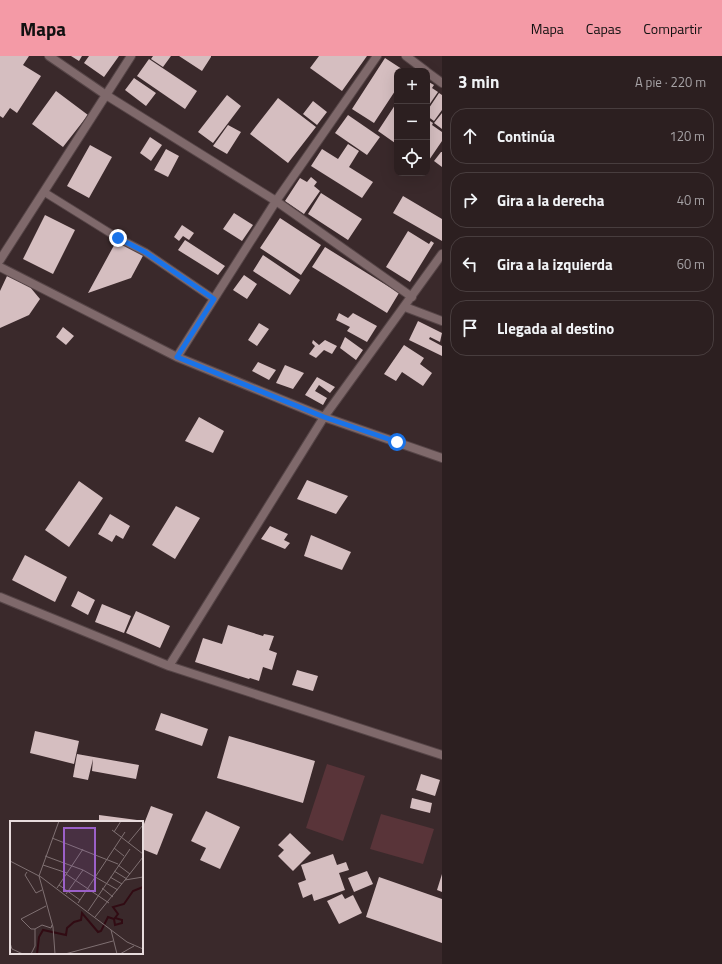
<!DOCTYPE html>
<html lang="es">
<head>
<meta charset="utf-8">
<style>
  :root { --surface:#2c1f20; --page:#382c2d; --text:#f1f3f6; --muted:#a6a2a5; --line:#483d3e; --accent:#f49aa6 }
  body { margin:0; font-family:"Titillium Web",sans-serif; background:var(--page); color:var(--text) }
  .controls { position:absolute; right:12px; top:12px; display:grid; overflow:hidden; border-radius:8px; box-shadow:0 4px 16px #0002 }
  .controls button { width:36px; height:36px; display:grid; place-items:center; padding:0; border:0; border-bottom:1px solid var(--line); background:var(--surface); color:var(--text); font:20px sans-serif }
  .stop { position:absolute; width:12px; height:12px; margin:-9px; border:3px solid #1a73e8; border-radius:50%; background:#fff }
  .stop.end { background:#1a73e8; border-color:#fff; box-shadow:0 1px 4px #0008 }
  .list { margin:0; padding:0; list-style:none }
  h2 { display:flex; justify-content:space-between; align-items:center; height:52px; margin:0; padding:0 16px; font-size:17px }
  h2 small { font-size:13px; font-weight:400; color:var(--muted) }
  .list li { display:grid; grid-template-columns:26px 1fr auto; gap:12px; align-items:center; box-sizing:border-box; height:56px; margin:0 8px 8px; padding:0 8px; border:1px solid var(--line); border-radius:16px }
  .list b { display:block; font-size:15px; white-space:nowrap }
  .list em { font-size:13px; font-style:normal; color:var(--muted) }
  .icon { flex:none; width:22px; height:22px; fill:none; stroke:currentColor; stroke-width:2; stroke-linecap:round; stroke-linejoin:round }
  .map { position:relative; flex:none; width:442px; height:908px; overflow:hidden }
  header { display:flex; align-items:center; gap:24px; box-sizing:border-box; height:56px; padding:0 20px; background:var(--accent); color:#111 }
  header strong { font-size:19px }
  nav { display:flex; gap:22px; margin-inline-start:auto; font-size:14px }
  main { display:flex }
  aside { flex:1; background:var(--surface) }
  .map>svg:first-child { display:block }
</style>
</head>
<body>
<header>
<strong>Mapa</strong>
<nav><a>Mapa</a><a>Capas</a><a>Compartir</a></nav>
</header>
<main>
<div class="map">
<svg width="442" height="908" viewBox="0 0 442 908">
  <rect width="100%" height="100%" fill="#3a292b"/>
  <path fill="#593439" d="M327,708L365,720L343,785L306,772Z
    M381,758L434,773L423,808L370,793Z"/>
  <path fill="#d5bec0" d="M0,0H29L23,9L41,20L17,57L10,52L3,62L0,60Z
    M71,0H82L79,5Z
    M89,0H119L104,21L84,7Z
    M153,0H171L163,11L151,3Z
    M179,0H211V1L202,15Z
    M319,0H367L342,35L310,12Z
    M385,2L405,15H397V32L374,67L352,53Z
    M149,3L197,35L185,53L137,20Z
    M134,22L156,37L146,50L125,34Z
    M427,25L434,29L432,32L438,36L427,52Z
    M56,35L88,59L63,91L32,68Z
    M439,37L442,39V54L434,65L427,60V55Z
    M227,39L241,50L213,87L198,76Z
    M278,42L316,71L288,107L250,78Z
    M313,45L327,56L317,69L303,58Z
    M397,46V84L395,87L378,75Z
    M442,57V73L434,67Z
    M348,59L380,81L367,99L335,77Z
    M427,63L433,67L432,69L442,76V85L427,107Z
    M228,69L241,76L227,98L213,90Z
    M150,81L162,89L151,105L140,97Z
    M348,88L359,95L349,111L373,126L362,142L311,110L322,93L338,103Z
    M90,89L112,101L89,142L67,130Z
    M166,93L179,100L168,121L154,114Z
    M441,96H442V111L434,105Z
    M311,121L317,126L314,130L320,135L304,158L285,145L300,122L307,126Z
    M321,137L362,163L348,184L308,158Z
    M403,140L442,163V185L393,157Z
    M234,157L253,169L242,185L223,173Z
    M45,159L75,174L53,218L23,203Z
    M280,162L321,189L301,219L260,192Z
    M182,169L194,177L189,184L183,180L179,185L174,181Z
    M408,175L429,188L431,185L434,187L410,226L386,211Z
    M118,182L145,196L131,222L88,237Z
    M185,184L225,210L218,219L178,194Z
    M325,191L399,237L387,257L312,211Z
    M263,199L300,224L290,239L253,215Z
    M244,219L257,228L247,243L233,234Z
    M7,220L30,231L40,243L29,259L0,272V235Z
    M339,257L348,262L353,257L377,270L367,286L347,275L350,271L336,264Z
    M418,265L442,277L440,286L430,281L429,283L442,290V300L409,284Z
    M259,267L269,273L257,290L248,284Z
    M63,271L74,280L66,289L56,281Z
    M345,281L363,294L356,304L340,292Z
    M313,284L319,289L325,284L337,290L332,298L324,294L316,302L309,298L315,290L312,287Z
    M404,289L424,302L420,308L432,317L423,330L402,316L396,325L384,318Z
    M258,306L276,314L269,324L252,315Z
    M285,309L304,317L293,333L276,327Z
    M317,321L335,331L330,337L319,329L315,335L327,342L323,349L305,339Z
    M199,361L224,375L213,397L185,385Z
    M307,424L348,440L336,458L297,443Z
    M79,425L103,442L69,491L45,474Z
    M176,450L200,462L175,503L152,489Z
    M110,458L130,470L123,483L116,479L112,486L98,478Z
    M270,470L288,478L284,484L290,487L285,493L261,483Z
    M311,479L351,496L342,514L304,500Z
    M25,499L67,521L55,546L12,524Z
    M78,535L95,544L88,559L71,550Z
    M102,548L131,560L124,577L95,566Z
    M136,555L170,570L160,592L126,577Z
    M228,569L263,580L264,578L274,580L269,594L277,597L272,614L263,611L259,625L250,622L249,623L195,606L203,582L222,588Z
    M297,614L318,620L313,635L292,629Z
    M161,657L208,673L202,690L155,674Z
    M35,675L79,685L74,708L30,697Z
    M229,680L315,705L303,747L217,722Z
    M77,698L139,709L136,723L92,715L93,703L88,724L73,721Z
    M421,718L440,724L435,740L416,734Z
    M412,742L432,747L430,757L410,752Z
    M151,750L173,758L157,799L142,793V773Z
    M206,755L240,771L220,813L200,804L206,792L191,785Z
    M99,759L137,764V766H99Z
    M290,777L311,797L293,815L278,800L284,794L278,789Z
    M333,798L337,809L346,806L349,814L339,817L345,834L314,845L312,838L303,842L298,827L306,824L301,809Z
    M367,815L373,828L354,836L348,822Z
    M442,818V836L437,834Z
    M379,821L442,843V887L366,861Z
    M342,838L345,843L353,839L362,857L339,868L327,845Z"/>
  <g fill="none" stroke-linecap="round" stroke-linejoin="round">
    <g stroke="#564547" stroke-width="9">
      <path id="service" d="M44,136L118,182L145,196L214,243"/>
    </g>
    <g stroke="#564547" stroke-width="10">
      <path id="minor" d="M49,0L106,39L276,145L412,241
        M406,0L426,15
        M427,16L442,27
        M0,204L131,0
        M0,211L177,301L324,361L442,402
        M405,251L442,265
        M177,301L276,145L377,0
        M0,541L169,610L442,699
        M169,610L324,361L442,198"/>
    </g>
    <use href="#service" stroke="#7f696b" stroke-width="7"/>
    <use href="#minor" stroke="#7f696b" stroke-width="8"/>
  </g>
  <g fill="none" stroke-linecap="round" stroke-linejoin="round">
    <path stroke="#1a73e8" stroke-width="5" d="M118,182L145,196L214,243L177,301L324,361L397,386"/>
  </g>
  <g transform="translate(10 765)">
    <rect width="133" height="133" fill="#3a292b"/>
    <path fill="none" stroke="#310b13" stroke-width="2" d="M27,133L29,116L33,109L56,114L57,107L64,101L71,99L72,92L88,111L91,110L98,96L104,98L105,104L112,102V99L105,97L108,93L103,86L114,83L123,70L133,66"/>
    <path fill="none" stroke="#7f7072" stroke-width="1" d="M102,9L133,33M104,11L111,0M42,17L108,43M118,22L133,4M104,27L114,35M35,35L73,49L108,69M0,40L31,56L117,121L133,128M33,44L57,52M108,44L120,53M104,50L117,58M17,51L15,54L26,72L32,69M56,53L99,82M100,56L112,63M115,59L133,36M49,64L70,79M47,67L73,28M92,67L103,76M56,73L73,49M68,82L115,11M78,90L120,28M85,96L115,59L133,56M25,108H21L11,98L36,85M101,109L107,133M0,122L2,128L13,133M21,133L25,125V108L32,104L41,107L42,104M45,133L43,106L29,55L49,0M55,133L103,120M110,133L124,125"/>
    <path fill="#9b60c8" fill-opacity="0.15" stroke="#9b60c8" stroke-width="2" d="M54,7H85V70H54Z"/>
    <rect width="133" height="133" fill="none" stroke="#e7dbdc" stroke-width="2"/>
  </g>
</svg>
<div class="controls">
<button>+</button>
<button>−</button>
<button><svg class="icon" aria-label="locate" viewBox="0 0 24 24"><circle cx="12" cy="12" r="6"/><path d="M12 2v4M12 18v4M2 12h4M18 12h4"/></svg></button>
</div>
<div class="stop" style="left:397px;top:386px"></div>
<div class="stop end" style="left:118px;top:182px"></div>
</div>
<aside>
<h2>3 min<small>A pie · 220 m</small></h2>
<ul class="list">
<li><svg class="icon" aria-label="ahead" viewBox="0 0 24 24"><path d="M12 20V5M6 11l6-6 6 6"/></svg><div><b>Continúa</b></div><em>120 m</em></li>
<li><svg class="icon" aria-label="right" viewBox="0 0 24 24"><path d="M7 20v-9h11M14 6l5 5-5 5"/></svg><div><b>Gira a la derecha</b></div><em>40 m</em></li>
<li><svg class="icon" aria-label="left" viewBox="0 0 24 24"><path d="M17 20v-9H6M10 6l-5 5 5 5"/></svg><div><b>Gira a la izquierda</b></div><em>60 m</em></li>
<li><svg class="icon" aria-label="arrive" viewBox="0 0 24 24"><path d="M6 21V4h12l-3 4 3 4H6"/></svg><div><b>Llegada al destino</b></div></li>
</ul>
</aside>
</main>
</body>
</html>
